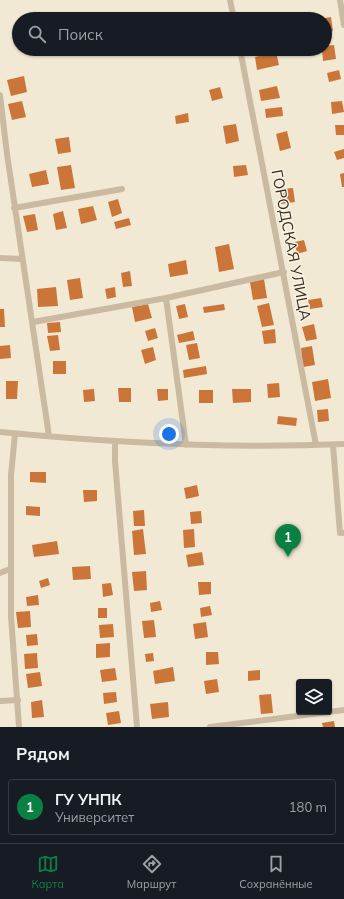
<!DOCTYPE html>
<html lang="ru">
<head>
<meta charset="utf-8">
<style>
  :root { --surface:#171b24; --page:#20242c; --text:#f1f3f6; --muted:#9ea1a6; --line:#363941; --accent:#0b8043 }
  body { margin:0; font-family:Mulish,sans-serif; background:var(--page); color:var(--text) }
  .controls { position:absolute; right:12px; bottom:12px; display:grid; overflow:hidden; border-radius:4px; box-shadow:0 1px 3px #0004 }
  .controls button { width:36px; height:36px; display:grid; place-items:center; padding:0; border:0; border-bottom:1px solid var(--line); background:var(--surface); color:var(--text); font:20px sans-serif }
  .you { position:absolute; left:169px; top:434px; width:14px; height:14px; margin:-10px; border:3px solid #fff; border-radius:50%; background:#1a73e8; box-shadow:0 0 0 6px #1a73e833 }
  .badge { display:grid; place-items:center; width:26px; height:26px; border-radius:50%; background:var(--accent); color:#fff; font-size:13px; font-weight:700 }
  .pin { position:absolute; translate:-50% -33px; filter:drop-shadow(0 1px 2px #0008) }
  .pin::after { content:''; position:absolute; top:21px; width:14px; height:12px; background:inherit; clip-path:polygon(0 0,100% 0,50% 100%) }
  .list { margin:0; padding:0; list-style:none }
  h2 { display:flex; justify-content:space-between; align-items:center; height:52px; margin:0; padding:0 16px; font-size:17px }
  h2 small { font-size:13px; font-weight:400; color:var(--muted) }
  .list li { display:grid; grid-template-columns:26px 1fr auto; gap:12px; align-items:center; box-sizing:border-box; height:56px; margin:0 8px 8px; padding:0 8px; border:1px solid var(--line); border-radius:4px }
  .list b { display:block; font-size:15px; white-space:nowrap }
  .list p { margin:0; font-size:13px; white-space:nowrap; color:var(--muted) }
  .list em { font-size:13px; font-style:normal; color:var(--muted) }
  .icon { flex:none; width:22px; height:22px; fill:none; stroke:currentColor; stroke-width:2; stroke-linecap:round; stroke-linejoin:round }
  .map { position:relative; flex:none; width:344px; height:727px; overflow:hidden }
  .search { position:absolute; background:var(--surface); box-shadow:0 1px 3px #0004; left:12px; right:12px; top:12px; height:44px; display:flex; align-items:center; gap:10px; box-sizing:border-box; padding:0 14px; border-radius:22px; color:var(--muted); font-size:15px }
  .sheet { height:116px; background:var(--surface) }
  nav { display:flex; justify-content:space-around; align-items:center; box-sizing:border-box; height:56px; border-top:1px solid var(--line); background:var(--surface); font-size:11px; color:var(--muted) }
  nav a { display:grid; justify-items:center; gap:2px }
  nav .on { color:var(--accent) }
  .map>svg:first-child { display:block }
</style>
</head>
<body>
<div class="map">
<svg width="344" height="727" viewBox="0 0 344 727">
  <rect width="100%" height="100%" fill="#f1e9d4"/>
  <path fill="#cb7638" d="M331,17L333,31L325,33V18Z
    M334,45L336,59L323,61L322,49H325V46Z
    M276,52L279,65L257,70L255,57Z
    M339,70L341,79L329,82L327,73Z
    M24,76L27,92L11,96L7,80Z
    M277,86L280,98L261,101L259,90Z
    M220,87L223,98L212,101L209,90Z
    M22,101L26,117L12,120L8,104Z
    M342,101L344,112L332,114L331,102Z
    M282,107L283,116L266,118L265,109Z
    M188,113L189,122L176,124L175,116Z
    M236,124L239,141L226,144L223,126Z
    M335,125H344V135H336Z
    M287,131L291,148L280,151L276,134Z
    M69,137L71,152L58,154L55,139Z
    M344,149V158L337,160L334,152Z
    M71,165L75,188L61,190L57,167Z
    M246,165L248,175L234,177L233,166Z
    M46,170L49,184L32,187L29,174Z
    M344,173V187H342L340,174Z
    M293,188L295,202L281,204L279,189Z
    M118,199L122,213L112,217L108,202Z
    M93,206L97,220L81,224L78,209Z
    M63,211L67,228L56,230L53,214Z
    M35,214L38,230L27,232L23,216Z
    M129,218L131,225L116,229L114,222Z
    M304,240L307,251L297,254L295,242Z
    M229,244L234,269L219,272L215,247Z
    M186,260L188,274L170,277L168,264Z
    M130,271L132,286L123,287L121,273Z
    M80,278L83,298L70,300L67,280Z
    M264,279L267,298L253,300L250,282Z
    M56,287L58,306L38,307L37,289Z
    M115,287L116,297L107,299L105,289Z
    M321,298L323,307L310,309L308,300Z
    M269,303L274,325L262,327L257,306Z
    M148,304L152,318L135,322L132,307Z
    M185,304L188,317L179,319L176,306Z
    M224,304L225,310L204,313L203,307Z
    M0,309H4L5,327H0Z
    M60,322L61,332L48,333L47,323Z
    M314,324L317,339L306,341L302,327Z
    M155,328L158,338L148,341L145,331Z
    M275,329L276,343L264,344L262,331Z
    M193,331L195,340L179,343L177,335Z
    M58,335L60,350L50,351L47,336Z
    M197,343L200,358L189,360L186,345Z
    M10,345L11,358L0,359V346Z
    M312,346L315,365L303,367L301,348Z
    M153,347L156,360L145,364L141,350Z
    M53,361H66V374H53Z
    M206,366L207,374L184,378L183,370Z
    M328,379L331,398L315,401L312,382Z
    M6,381H18L17,399H6Z
    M279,383L280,397L268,398L267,384Z
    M118,388H131V402H119Z
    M94,389L95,401L84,402L83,390Z
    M157,389H168V400L158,401Z
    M232,389H251V402L233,403Z
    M199,390H213V403H199Z
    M328,409L329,421L318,422L317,410Z
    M278,416L297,418L296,426L277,424Z
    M30,472H46V483L30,482Z
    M197,485L199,496L186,499L184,488Z
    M83,490H97V501L84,502Z
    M26,506L40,507V516L26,515Z
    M144,510L145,526H134L133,511Z
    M201,511L202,523L191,524L190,512Z
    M143,529L146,554L134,555L132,531Z
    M194,529L195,547L184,548L183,530Z
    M57,541L59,554L34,557L32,545Z
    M202,552L204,565L188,567L186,555Z
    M90,566L91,579L73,580L72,567Z
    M146,571L147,590L134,591L132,572Z
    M48,578L50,585L41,588L39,581Z
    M198,582H211V594L199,595Z
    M111,583L113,595L103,597L102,584Z
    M38,595L39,605L27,606L26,597Z
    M160,601L162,610L151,612L150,603Z
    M210,606L212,615L201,617L200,608Z
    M98,608H107V618H98Z
    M30,611L31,627L18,628L16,612Z
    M154,620L156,637L144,638L142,621Z
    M206,622L208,637L195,639L193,624Z
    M113,624L114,637L100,638L99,625Z
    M37,634L38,645L27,646L26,635Z
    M110,643V657L96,658V644Z
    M206,652H218L219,664L206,665Z
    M37,653L38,668L25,669L24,654Z
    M153,653L154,661L146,662L145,654Z
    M173,667L175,681L155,684L153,671Z
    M115,668L117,680L102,682L100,670Z
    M260,670V680L248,681V671Z
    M40,672L42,686L28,688L26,674Z
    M217,679L219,692L206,694L204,681Z
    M116,692L117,702L104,704L103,693Z
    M271,694L273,713L261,714L259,695Z
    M42,700L44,717L32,718L31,702Z
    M168,702L169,717L152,719L150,704Z
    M119,711L121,723L108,725L106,713Z
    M334,721L335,727H323L322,723Z"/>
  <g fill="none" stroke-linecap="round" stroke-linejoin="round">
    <path stroke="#c9baa1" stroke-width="6" d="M230,0L234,19
      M340,0L344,25
      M240,49L316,445
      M0,95L7,154L49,436
      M14,208L122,189
      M0,258L22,259
      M166,298L186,445
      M33,322L166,298L284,272
      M0,432C114,443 229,449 344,444
      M15,434L11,475V616L19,727
      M115,442V461L137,727
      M333,445L340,533H344
      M0,573L10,569
      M0,701L18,700
      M210,727L344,710"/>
  </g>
  <g text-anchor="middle" stroke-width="3" stroke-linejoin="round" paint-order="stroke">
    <g font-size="15" fill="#332b24" stroke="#f9f2e0">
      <text transform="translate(291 245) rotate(79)" y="5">ГОРОДСКАЯ УЛИЦА</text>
    </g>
  </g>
</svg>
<div class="controls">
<button><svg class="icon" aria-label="layers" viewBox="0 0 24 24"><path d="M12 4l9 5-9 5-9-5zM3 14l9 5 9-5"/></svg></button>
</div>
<div class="you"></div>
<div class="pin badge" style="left:288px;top:557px">1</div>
<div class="search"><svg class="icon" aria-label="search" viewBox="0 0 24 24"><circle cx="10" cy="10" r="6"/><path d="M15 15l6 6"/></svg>Поиск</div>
</div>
<section class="sheet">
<h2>Рядом<small></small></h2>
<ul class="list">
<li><span class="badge">1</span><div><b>ГУ УНПК</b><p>Университет</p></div><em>180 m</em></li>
</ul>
</section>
<nav>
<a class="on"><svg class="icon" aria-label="map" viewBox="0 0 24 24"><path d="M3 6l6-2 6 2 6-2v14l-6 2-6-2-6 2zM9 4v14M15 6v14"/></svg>Карта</a>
<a><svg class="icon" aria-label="directions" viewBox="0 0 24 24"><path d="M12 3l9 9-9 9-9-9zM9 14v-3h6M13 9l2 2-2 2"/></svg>Маршрут</a>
<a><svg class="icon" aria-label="saved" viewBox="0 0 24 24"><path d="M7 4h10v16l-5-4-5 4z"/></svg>Сохранённые</a>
</nav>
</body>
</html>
